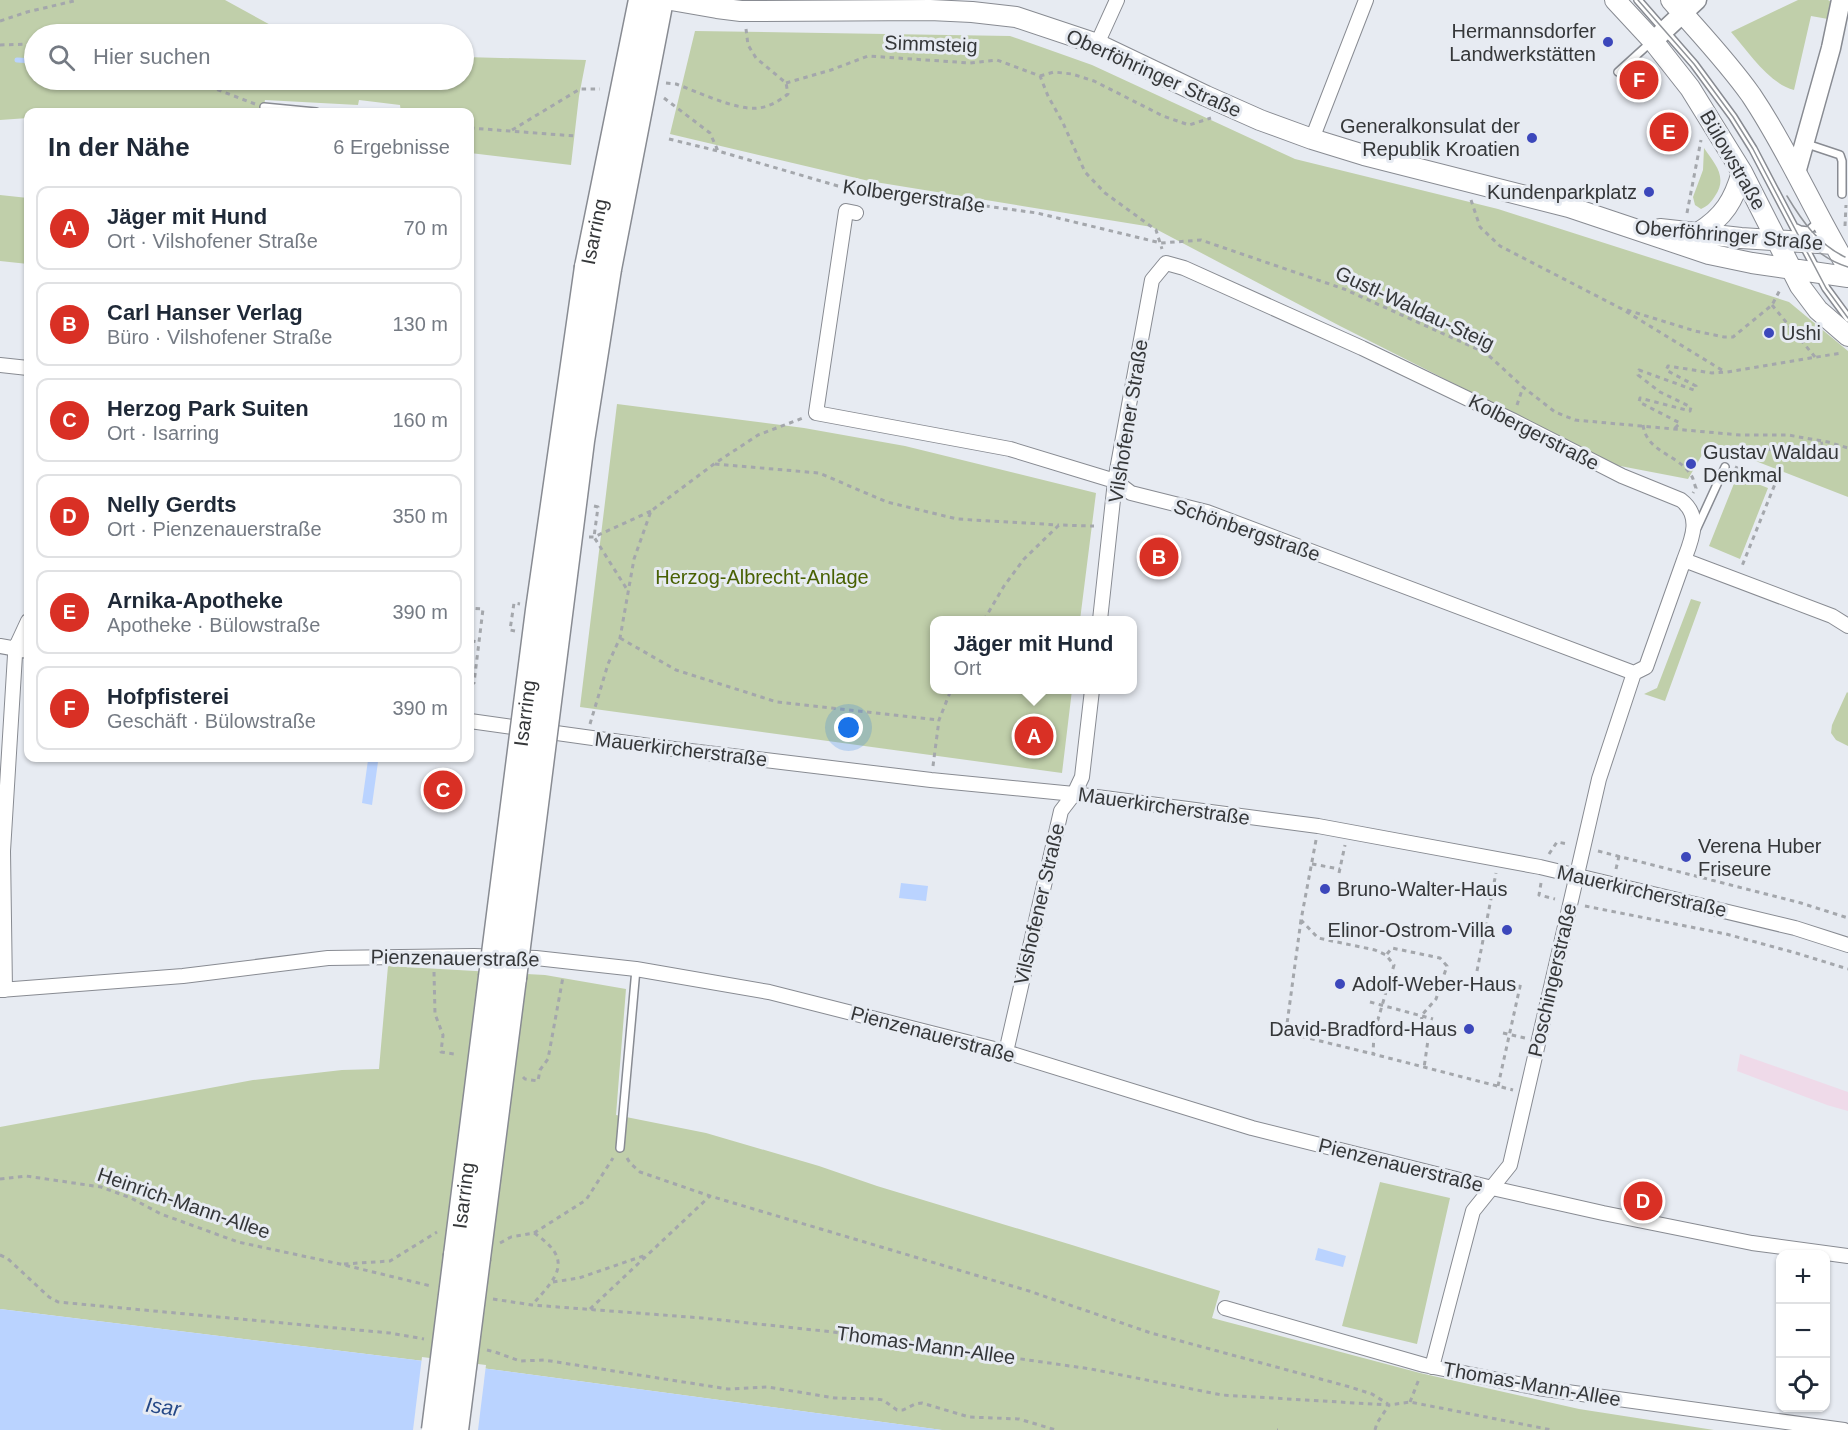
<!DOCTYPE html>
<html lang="de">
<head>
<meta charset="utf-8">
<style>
  :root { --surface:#fff; --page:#f2f2f3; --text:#1f2937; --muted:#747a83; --line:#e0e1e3; --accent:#d93025 }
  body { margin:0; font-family:Helvetica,sans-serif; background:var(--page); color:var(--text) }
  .controls { position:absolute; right:18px; bottom:18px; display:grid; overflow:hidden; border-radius:12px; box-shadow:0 2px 4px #0004 }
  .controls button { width:54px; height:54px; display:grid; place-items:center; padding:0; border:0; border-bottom:2px solid var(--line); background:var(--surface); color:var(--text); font:30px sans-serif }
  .you { position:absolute; left:849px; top:728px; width:21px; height:21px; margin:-15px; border:4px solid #fff; border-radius:50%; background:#1a73e8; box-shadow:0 0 0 9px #1a73e833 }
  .badge { display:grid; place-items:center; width:39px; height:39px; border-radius:50%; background:var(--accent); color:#fff; font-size:20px; font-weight:700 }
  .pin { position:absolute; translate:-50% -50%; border:3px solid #fff; box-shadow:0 2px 6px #0006 }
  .popup { position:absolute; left:930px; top:616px; width:207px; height:78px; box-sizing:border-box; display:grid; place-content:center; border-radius:12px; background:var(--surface); filter:drop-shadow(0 2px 4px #0005); font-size:20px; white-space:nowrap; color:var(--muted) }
  .popup b { font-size:22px; color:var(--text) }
  .popup::after { content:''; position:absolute; left:50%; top:100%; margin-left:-12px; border:12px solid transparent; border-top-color:var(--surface) }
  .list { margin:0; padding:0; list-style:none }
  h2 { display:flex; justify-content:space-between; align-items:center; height:78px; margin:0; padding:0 24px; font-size:26px }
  h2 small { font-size:20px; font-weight:400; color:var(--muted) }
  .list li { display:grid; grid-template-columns:39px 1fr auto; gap:18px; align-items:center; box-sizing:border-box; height:84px; margin:0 12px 12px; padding:0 12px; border:2px solid var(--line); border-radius:12px }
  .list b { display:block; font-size:22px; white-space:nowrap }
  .list p { margin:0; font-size:20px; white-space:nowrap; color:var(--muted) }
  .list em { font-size:20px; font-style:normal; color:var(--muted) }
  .icon { flex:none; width:33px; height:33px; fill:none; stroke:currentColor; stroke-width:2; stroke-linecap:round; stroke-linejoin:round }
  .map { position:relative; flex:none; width:1848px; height:1430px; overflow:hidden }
  .search { position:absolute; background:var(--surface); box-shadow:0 2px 4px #0004; left:24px; top:24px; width:450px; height:66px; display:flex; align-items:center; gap:15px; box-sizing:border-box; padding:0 21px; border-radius:33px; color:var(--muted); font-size:22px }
  .panel { position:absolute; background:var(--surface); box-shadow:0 2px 4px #0004; left:24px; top:108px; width:450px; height:654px; border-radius:12px }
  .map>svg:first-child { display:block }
</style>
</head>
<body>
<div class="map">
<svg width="1848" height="1430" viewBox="0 0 1848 1430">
  <rect width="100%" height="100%" fill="#e7ebf2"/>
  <path fill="#efdae9" d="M1740,1054L1848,1092V1111L1827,1105L1737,1071Z"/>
  <path fill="#c0cfaa" d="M0,0H225L287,34H34V80H464V57L586,60L579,96L571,165L470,153V112H401L400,105L359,100L358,105L265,100L263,112H28V118L0,120Z
    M1798,0H1828L1832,2L1828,19L1811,16L1794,90C1769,84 1748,51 1731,32Z
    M695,31L1010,36L1092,65L1295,159L1498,209L1789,302L1848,351V497L1709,443L1688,479L1615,465L1340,326L1152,227L869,181L670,134Z
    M1704,148C1715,164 1728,177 1715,196C1711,202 1708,206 1701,209L1695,205L1693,197L1703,170Z
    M0,195L28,198V264L0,261Z
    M617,404L804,428L905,446L1096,493L1080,620H935V690H1072L1062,773L580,707Z
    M1737,476L1768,488L1740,559L1709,546Z
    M1691,599L1701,602L1665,701L1644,694L1657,688Z
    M1847,692L1848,693V746L1836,740L1831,733L1832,725Z
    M388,966L545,975L626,989L616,1115L706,1133L819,1166L877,1186L1072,1245L1220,1291L1212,1318L1420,1373L1579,1409L1714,1430H942L489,1369L0,1309V1127L253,1080L342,1070L379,1069Z
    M1380,1182L1450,1198L1417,1344L1342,1326Z"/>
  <path fill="#bad3ff" d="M368,760L378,762L372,805L362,803Z
    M901,883L928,886L926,901L899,898Z
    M1318,1248L1346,1256L1343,1267L1315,1260Z
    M0,1309L489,1369L942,1430H0Z"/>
  <path fill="#e7ebf2" d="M422,1357L486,1365L478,1430H413Z"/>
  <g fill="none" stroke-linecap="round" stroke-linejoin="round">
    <path stroke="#bad3ff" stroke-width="5" d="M17,60L34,61"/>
    <g stroke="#888b92" stroke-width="10">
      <path id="service" d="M1638,0L1694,64L1733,117L1753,149L1826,288L1848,318
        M1618,72L1651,42
        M264,107L316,112
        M1807,144L1840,155L1842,161V194
        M1796,228L1800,230L1808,231L1817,223
        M1697,528L1725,467
        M620,1148L636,969"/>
    </g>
    <g stroke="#888b92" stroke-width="16">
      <path id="minor" d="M1097,44L1117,0
        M1312,139L1366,0
        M856,213L846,211L816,413L1010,449L1115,481L1131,493L1207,512L1634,673
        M0,365L28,368
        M1100,620L1115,481L1152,280L1166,263L1184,268L1362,348L1512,420L1622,476L1681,500C1702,516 1692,539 1684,560L1832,616L1848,626
        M0,646L28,651
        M470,721L657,747L931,780L1074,794L1318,826L1540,867L1795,928L1848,945
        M0,990L183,976L328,958L474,956L536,958L636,969L769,992L1006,1052L1252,1128L1492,1188L1603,1213L1752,1243L1848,1256
        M5,990L3,851L15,655V649L28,621
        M1006,1052L1061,811L1074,794L1082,777L1092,690
        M1225,1308L1424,1365L1538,1388L1844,1430
        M1432,1367L1473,1211L1510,1165L1599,779L1634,673L1646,667L1684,560"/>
    </g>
    <g stroke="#888b92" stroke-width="21">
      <path id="tertiary" d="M1653,41L1697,0
        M1796,173L1831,48L1841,0"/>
    </g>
    <g stroke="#888b92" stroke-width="22">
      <path id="secondary" d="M671,0L717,8L741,11L930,10L972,12L1016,17L1097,44L1206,96L1260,120L1312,139L1364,155L1569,207L1709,254L1752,263L1848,277
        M1615,0L1653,41L1690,88L1742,172L1800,286L1818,310L1848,336
        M1671,0C1698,31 1727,61 1751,95C1788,150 1814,212 1848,268
        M1660,229L1741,238L1834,244
        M1698,233C1724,217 1734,200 1742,172"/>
    </g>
    <g stroke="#888b92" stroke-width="27">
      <g id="trunk">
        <path id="s1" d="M587,267L641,0"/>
        <path d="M609,269L661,0"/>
        <path id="s2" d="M456,1255L491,977"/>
        <path d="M478,1258L514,978"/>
      </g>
    </g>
    <path stroke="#a4a7ac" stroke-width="3" stroke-dasharray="4.5 4.5" stroke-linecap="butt" d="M0,21L27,12L78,0
      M0,45L34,44
      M1040,76L1054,72L1072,74L1094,81L1163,116L1189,125L1211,118
      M192,80L255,104
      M666,83L676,84C696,91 737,111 758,108C769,107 779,101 788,94L786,83L756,58L748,45L746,29
      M786,83L831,70L868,56L970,63L997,60L1040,76L1048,96L1063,123L1085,172L1105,193L1156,230L1162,249
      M664,98L710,133L718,151
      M470,128L575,136
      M512,130L580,89H600
      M669,139L718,151L838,186L1037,213L1161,243L1201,240L1344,289L1486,353L1523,387L1555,412L1575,420L1740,435H1788L1828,442L1848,448
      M1471,200L1480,227L1500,246L1622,309L1725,372
      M1687,213L1701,140
      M1845,226L1846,205
      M1772,305L1815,357
      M1627,310L1695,331L1724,337H1733L1772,305L1781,288
      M1517,405L1523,387
      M1643,425C1647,453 1678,454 1691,475C1694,479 1694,484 1696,488L1693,493
      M1675,428L1680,423L1639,402L1640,398L1690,411L1691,407L1660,392L1638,375L1639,370L1694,390L1696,386L1666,370L1668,366L1712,373L1727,372L1841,353
      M1729,458L1733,448L1788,450L1823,443
      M715,464L819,473L887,502L957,519L1059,525
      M1735,467L1775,484L1742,566
      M594,506L598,507L594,537L628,591
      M589,537H594L651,511
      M470,597L472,598L470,608L483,609L474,683H470
      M984,620L1004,586L1024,559L1059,525L1094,526
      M515,631L510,630L514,603L520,604
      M620,638L676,670L777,702L939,720
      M471,641L479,642
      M590,724L608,664L620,638L634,559L651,511L714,464L758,435L803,418
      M933,766L939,720L951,690
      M1316,840L1301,920L1318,938L1375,950L1386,955L1394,965L1374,1033L1373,1054L1513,1090
      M1598,851L1801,903L1848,918
      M1549,854L1557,842L1568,844
      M1312,864L1340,869
      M1616,869L1619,856
      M1339,873L1345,845
      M1541,883L1539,895L1555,899
      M1585,906L1726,934L1796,953L1848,969
      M1301,920L1287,1024L1292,1034L1373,1054
      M1387,954L1392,948L1440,958L1447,966L1436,999L1421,1016L1428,1040L1424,1068
      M1477,971L1496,873
      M434,972L435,1014L443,1035L441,1052L454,1054
      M1370,1002L1433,1019
      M1503,1033L1525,1038
      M523,1077L525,1079L538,1081L540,1070L548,1059L563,977
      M1498,1086L1521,982
      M627,1158L630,1163L640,1172L710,1196L1029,1291L1151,1333L1350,1387L1372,1394L1388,1404
      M0,1179L26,1176L101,1187L131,1198L161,1214L238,1242L340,1264L431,1286
      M534,1233L586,1200L613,1158
      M500,1243L511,1237L534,1233C574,1260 558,1276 532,1305
      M0,1255L7,1258L49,1297L58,1302L390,1333L424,1339
      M344,1264L390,1261L437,1232
      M553,1282L579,1278L646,1255
      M493,1299L532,1305L702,1318L833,1332L1091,1369L1222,1395L1389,1405L1410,1402L1552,1430
      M590,1309L710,1196
      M487,1350L495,1352L520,1361L544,1360L728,1389L768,1387L835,1398L877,1399L883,1400L897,1410H903L915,1404L922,1403L969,1417L1019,1419L1056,1430
      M1410,1402L1419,1379
      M1277,1430H1278
      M1375,1430L1377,1423L1389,1405"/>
    <use href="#service" stroke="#fff" stroke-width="7"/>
    <use href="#minor" stroke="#fff" stroke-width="14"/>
    <use href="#tertiary" stroke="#fff" stroke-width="18"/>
    <use href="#secondary" stroke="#fff" stroke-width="20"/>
    <use href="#trunk" stroke="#fff" stroke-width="24"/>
    <path stroke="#919499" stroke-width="1.5" d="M1638,0L1694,64L1733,117L1753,149L1826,288L1848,318
      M1787,196C1802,221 1818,244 1845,257
      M1806,239C1817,253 1832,262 1848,267"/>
    <g stroke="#888b92" stroke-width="27" stroke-linecap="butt">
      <g id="trunk-bridge">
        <path id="s3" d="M491,977L538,610L587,267"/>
        <path d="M514,978L582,441L609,269"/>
        <path d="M434,1430L456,1255"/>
        <path d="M456,1430L478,1258"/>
      </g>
    </g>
    <use href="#trunk-bridge" stroke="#fff" stroke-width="24"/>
  </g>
  <g fill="#3c47bb" stroke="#e7ebf2" stroke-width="2">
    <circle cx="1608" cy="42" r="6"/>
    <circle cx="1532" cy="138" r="6"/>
    <circle cx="1649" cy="192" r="6"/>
    <circle cx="1769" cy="333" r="6"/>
    <circle cx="1691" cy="464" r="6"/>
    <circle cx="1686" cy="857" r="6"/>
    <circle cx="1325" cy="889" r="6"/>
    <circle cx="1507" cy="930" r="6"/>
    <circle cx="1340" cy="984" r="6"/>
    <circle cx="1469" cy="1029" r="6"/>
  </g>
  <g text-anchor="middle" stroke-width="6" stroke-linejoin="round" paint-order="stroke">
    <g font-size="20" fill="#353739" stroke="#e7ebf2" text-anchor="end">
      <text x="1596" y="38">Hermannsdorfer<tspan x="1596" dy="23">Landwerkstätten</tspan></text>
      <text x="1520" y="133">Generalkonsulat der<tspan x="1520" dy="23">Republik Kroatien</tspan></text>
      <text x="1637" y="199">Kundenparkplatz</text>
      <text x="1781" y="340" text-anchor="start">Ushi</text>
      <text x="1703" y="459" text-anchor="start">Gustav Waldau<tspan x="1703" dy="23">Denkmal</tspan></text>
      <text x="1698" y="853" text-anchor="start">Verena Huber<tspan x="1698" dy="23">Friseure</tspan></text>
      <text x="1337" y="896" text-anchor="start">Bruno-Walter-Haus</text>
      <text x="1495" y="937">Elinor-Ostrom-Villa</text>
      <text x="1352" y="991" text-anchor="start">Adolf-Weber-Haus</text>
      <text x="1457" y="1036">David-Bradford-Haus</text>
    </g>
    <g font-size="20" fill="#353739" stroke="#e7ebf2">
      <text transform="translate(931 44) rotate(2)" y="7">Simmsteig</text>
      <text transform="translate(1154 73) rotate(24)" y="7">Oberföhringer Straße</text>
      <text transform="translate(1733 160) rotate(60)" y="7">Bülowstraße</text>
      <text transform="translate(914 196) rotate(8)" y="7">Kolbergerstraße</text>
      <text dy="7" stroke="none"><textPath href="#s1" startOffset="36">Isarring</textPath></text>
      <text transform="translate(1729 235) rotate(5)" y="7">Oberföhringer Straße</text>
      <text transform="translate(1415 308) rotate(25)" y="7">Gustl-Waldau-Steig</text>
      <text transform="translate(1128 421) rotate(-81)" y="7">Vilshofener Straße</text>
      <text transform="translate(1534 432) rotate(27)" y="7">Kolbergerstraße</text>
      <text transform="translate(1247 530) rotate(19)" y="7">Schönbergstraße</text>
      <text dy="7" stroke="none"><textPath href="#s3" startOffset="266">Isarring</textPath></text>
      <text transform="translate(681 749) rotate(7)" y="7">Mauerkircherstraße</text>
      <text transform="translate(1164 806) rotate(8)" y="7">Mauerkircherstraße</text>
      <text transform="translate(1642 891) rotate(13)" y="7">Mauerkircherstraße</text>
      <text transform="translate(1039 904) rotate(-77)" y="7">Vilshofener Straße</text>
      <text transform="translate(455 958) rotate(1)" y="7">Pienzenauerstraße</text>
      <text transform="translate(1552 980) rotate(-77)" y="7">Poschingerstraße</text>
      <text transform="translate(933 1034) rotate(15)" y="7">Pienzenauerstraße</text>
      <text transform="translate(1401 1165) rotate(14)" y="7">Pienzenauerstraße</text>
      <text dy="7" stroke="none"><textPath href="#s2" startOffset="60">Isarring</textPath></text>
      <text transform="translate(184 1203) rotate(19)" y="7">Heinrich-Mann-Allee</text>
      <text transform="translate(926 1345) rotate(8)" y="7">Thomas-Mann-Allee</text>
      <text transform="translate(1532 1384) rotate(10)" y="7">Thomas-Mann-Allee</text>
    </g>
    <g font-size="20" fill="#486103" stroke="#e7ebf2">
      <text x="762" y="584">Herzog-Albrecht-Anlage</text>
    </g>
    <g font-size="21" font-style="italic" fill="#254887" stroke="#e7ebf2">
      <text transform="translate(163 1407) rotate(8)" y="7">Isar</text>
    </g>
  </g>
</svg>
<div class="controls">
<button>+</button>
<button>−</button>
<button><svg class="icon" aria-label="locate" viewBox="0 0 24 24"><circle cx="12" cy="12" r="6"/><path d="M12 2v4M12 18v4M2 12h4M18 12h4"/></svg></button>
</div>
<div class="you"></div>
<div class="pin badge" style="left:1034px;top:736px">A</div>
<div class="popup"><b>Jäger mit Hund</b>Ort</div>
<div class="pin badge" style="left:1159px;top:557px">B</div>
<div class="pin badge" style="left:443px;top:790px">C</div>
<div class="pin badge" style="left:1643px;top:1201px">D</div>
<div class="pin badge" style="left:1669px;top:132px">E</div>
<div class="pin badge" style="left:1639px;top:80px">F</div>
<div class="search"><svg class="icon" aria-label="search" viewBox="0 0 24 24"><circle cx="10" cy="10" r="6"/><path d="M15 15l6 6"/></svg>Hier suchen</div>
<section class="panel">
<h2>In der Nähe<small>6 Ergebnisse</small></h2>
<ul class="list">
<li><span class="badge">A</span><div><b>Jäger mit Hund</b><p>Ort · Vilshofener Straße</p></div><em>70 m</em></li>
<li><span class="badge">B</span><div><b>Carl Hanser Verlag</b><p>Büro · Vilshofener Straße</p></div><em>130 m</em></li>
<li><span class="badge">C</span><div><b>Herzog Park Suiten</b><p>Ort · Isarring</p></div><em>160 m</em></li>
<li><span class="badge">D</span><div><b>Nelly Gerdts</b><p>Ort · Pienzenauerstraße</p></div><em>350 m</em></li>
<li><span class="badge">E</span><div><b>Arnika-Apotheke</b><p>Apotheke · Bülowstraße</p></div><em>390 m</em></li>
<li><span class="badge">F</span><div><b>Hofpfisterei</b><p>Geschäft · Bülowstraße</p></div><em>390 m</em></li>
</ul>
</section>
</div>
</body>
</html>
